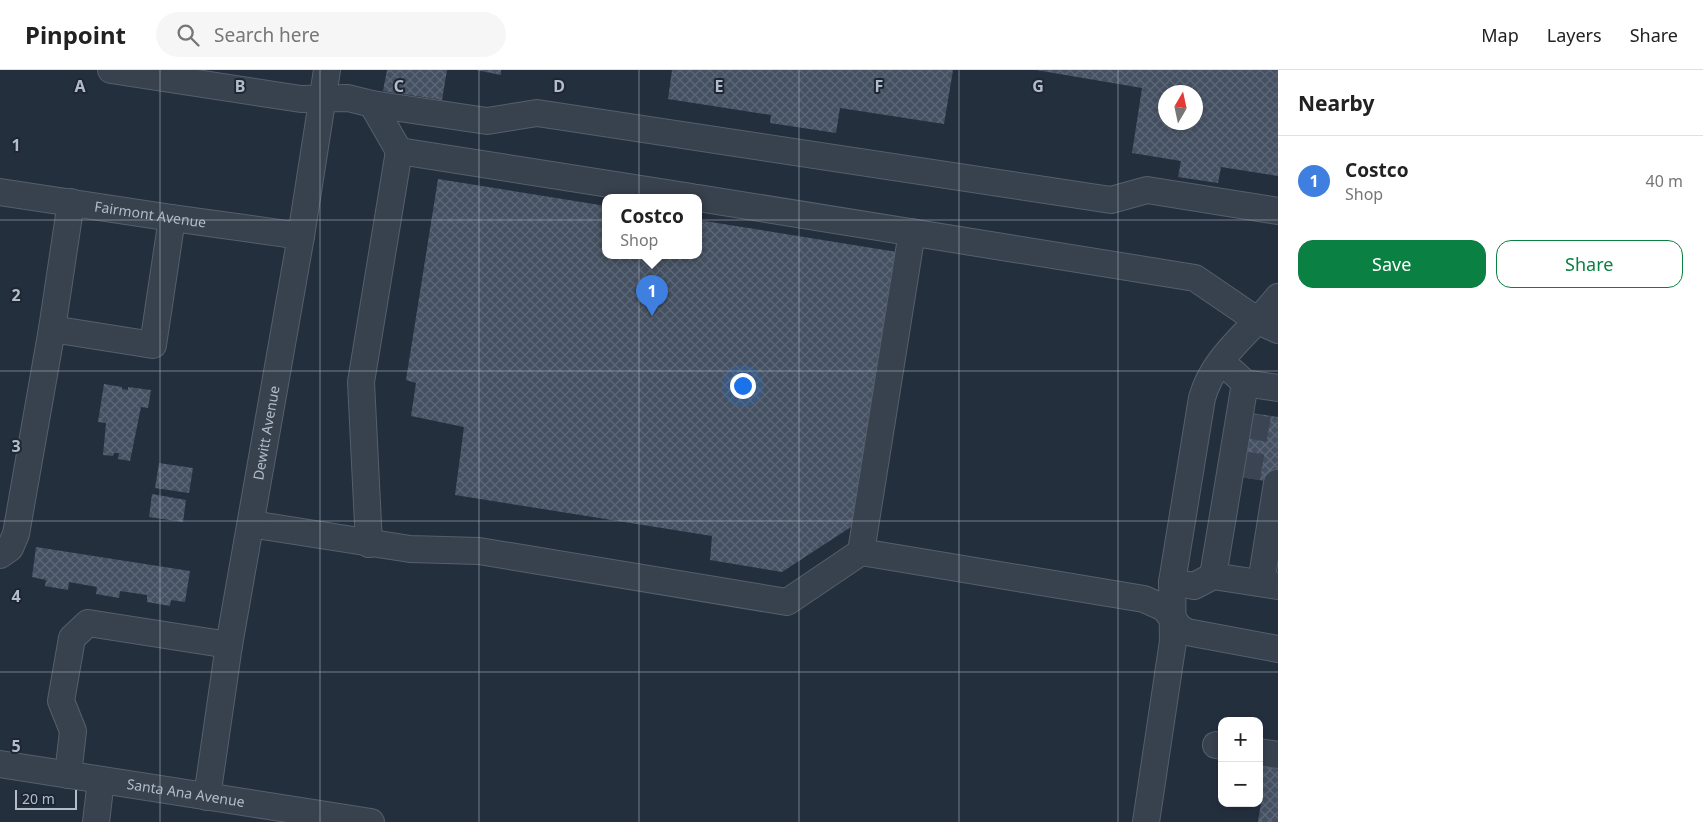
<!DOCTYPE html>
<html lang="en">
<head>
<meta charset="utf-8">
<style>
  :root { --surface:#fff; --page:#f6f6f6; --text:#222; --muted:#767676; --line:#e0e0e0; --accent:#0b8043 }
  body { margin:0; font-family:"Noto Sans",sans-serif; background:var(--page); color:var(--text) }
  .controls { position:absolute; right:15px; bottom:15px; display:grid; overflow:hidden; border-radius:10px; box-shadow:0 2px 8px #0003 }
  .controls button { width:45px; height:45px; display:grid; place-items:center; padding:0; border:0; border-bottom:1px solid var(--line); background:var(--surface); color:var(--text); font:25px sans-serif }
  .compass { position:absolute; left:1158px; top:15px; width:45px; height:45px; border-radius:50%; background:var(--surface); box-shadow:0 2px 8px #0003; rotate:9deg }
  .scale { position:absolute; left:15px; bottom:12px; width:62px; box-sizing:border-box; padding-left:5px; border:2px solid #b4bcc9; border-top:0; font-size:14px; line-height:18px; white-space:nowrap; color:#b4bcc9; -webkit-text-stroke:4px #1d2633; paint-order:stroke }
  .you { position:absolute; left:742px; top:315px; width:18px; height:18px; margin:-12px; border:4px solid #fff; border-radius:50%; background:#1a73e8; box-shadow:0 0 0 8px #1a73e833 }
  .badge { display:grid; place-items:center; width:32px; height:32px; border-radius:50%; background:var(--accent); color:#fff; font-size:16px; font-weight:700 }
  .pin { position:absolute; translate:-50% -41px; filter:drop-shadow(0 1px 2px #0008) }
  .pin::after { content:''; position:absolute; top:26px; width:18px; height:15px; background:inherit; clip-path:polygon(0 0,100% 0,50% 100%) }
  .popup { position:absolute; left:602px; top:124px; width:100px; height:65px; box-sizing:border-box; display:grid; place-content:center; border-radius:10px; background:var(--surface); filter:drop-shadow(0 1px 4px #0005); font-size:16px; white-space:nowrap; color:var(--muted) }
  .popup b { font-size:19px; color:var(--text) }
  .popup::after { content:''; position:absolute; left:50%; top:100%; margin-left:-10px; border:10px solid transparent; border-top-color:var(--surface) }
  .list { margin:0; padding:0; list-style:none }
  h2 { display:flex; justify-content:space-between; align-items:center; height:65px; margin:0; padding:0 20px; font-size:21px }
  h2 small { font-size:16px; font-weight:400; color:var(--muted) }
  .list li { display:grid; grid-template-columns:32px 1fr auto; gap:15px; align-items:center; box-sizing:border-box; height:90px; padding:0 20px; border-top:1px solid var(--line) }
  .list b { display:block; font-size:19px; white-space:nowrap }
  .list p { margin:0; font-size:16px; white-space:nowrap; color:var(--muted) }
  .list em { font-size:16px; font-style:normal; color:var(--muted) }
  .actions { display:flex; gap:10px; padding:15px 20px }
  .actions a { flex:1; padding:11px 0; border:1px solid var(--accent); border-radius:15px; text-align:center; font-size:18px; color:var(--accent) }
  .actions .main { background:var(--accent); color:#fff }
  .icon { flex:none; width:28px; height:28px; fill:none; stroke:currentColor; stroke-width:2; stroke-linecap:round; stroke-linejoin:round }
  .map { position:relative; flex:none; width:1278px; height:752px; overflow:hidden }
  header { display:flex; align-items:center; gap:30px; box-sizing:border-box; height:70px; padding:0 25px; background:var(--surface); border-bottom:1px solid var(--line) }
  header strong { font-size:24px }
  nav { display:flex; gap:28px; margin-inline-start:auto; font-size:18px }
  .search { width:350px; height:45px; background:var(--page); display:flex; align-items:center; gap:12px; box-sizing:border-box; padding:0 18px; border-radius:28px; color:var(--muted); font-size:19px }
  main { display:flex }
  aside { flex:1; background:var(--surface) }
  .map>svg:first-child { display:block }
</style>
</head>
<body>
<header>
<strong>Pinpoint</strong>
<div class="search"><svg class="icon" aria-label="search" viewBox="0 0 24 24"><circle cx="10" cy="10" r="6"/><path d="M15 15l6 6"/></svg>Search here</div>
<nav><a>Map</a><a>Layers</a><a>Share</a></nav>
</header>
<main>
<div class="map">
<svg width="1278" height="752" viewBox="0 0 1278 752">
  <defs>
    <pattern id="building-cross-hatch" width="8" height="8" patternUnits="userSpaceOnUse" patternTransform="scale(1.25)"><rect width="8" height="8" fill="#455162"/><path d="M0 0l8 8M0 8l8-8" fill="none" stroke="#5d6877"/></pattern>
  </defs>
  <rect width="100%" height="100%" fill="#242f3e"/>
  <path fill="url(#building-cross-hatch)" fill-rule="evenodd" d="M387,0H447L442,30L383,21Z
    M476,0H501V5Z
    M672,0H953L944,54L840,38L836,63L770,53L771,45L668,29Z
    M1036,0H1278V106L1221,97L1218,113L1178,107L1181,91L1132,83L1142,18ZM1166,22H1196V52H1166Z
    M438,109L606,136V185H698V150L897,182L854,455L782,502L710,490L712,466L455,425L464,357L411,346L416,313L406,310Z
    M104,314L122,317V319L128,320V317L151,320L148,338L141,337L130,391L118,389L119,383H114L113,386L103,385L106,353L98,352Z
    M1251,343L1278,347V413L1240,407Z
    M159,393L193,398L189,423L155,418Z
    M152,424L186,430L183,452L149,447Z
    M36,477L190,501L185,532L171,530L170,536L147,532V525L120,521L119,528L96,524L97,517L69,512L68,520L45,516L46,510L32,507Z
    M1262,690L1278,692V752H1258L1263,720L1259,719Z"/>
  <g fill="none" stroke-linecap="round" stroke-linejoin="round">
    <path stroke="#3a4453" stroke-width="26" stroke-dasharray="26 13" stroke-linecap="butt" d="M1247,408L1258,345"/>
    <g stroke="#565f6c" stroke-width="28">
      <g id="minor">
        <path d="M111,0L301,29L348,28L372,34L487,51L537,43L1111,130L1147,120L1278,141"/>
        <path d="M372,34L399,81"/>
        <path id="s1" d="M0,122L172,148L301,166"/>
        <path d="M698,128L1195,208L1258,251L1278,260"/>
        <path d="M52,259L153,275L172,148"/>
        <path d="M1233,302L1245,313L1278,318"/>
        <path d="M251,454L410,479L479,481L787,532L861,482L912,162"/>
        <path d="M369,474L361,312L399,81L692,127"/>
        <path d="M861,482L1144,529L1164,538L1180,558L1187,562L1278,579"/>
        <path d="M0,485L10,478L16,464L52,259L71,132"/>
        <path d="M1213,506L1245,313"/>
        <path d="M1172,512L1194,516L1213,506L1278,516"/>
        <path d="M1261,513L1277,413"/>
        <path d="M1216,675L1222,676"/>
        <path d="M1259,682L1278,685"/>
        <path id="s2" d="M0,694L371,752"/>
        <path d="M68,705L73,661L61,631L72,568L88,553L229,575"/>
        <path id="s3" d="M207,727L229,575L301,166L327,0"/>
        <path d="M96,752L101,710"/>
        <path d="M1146,752L1173,571L1172,512L1202,328C1214,285 1252,261 1278,227"/>
      </g>
    </g>
    <use href="#minor" stroke="#38414e" stroke-width="26"/>
  </g>
  <path fill="none" stroke="#b4bcc9" stroke-width="1" stroke-opacity="0.55" d="M160,0V752M320,0V752M479,0V752M639,0V752M799,0V752M959,0V752M1118,0V752M0,150H1278M0,301H1278M0,451H1278M0,602H1278"/>
  <g text-anchor="middle" stroke-width="4" stroke-linejoin="round" paint-order="stroke">
    <g font-size="14" fill="#b4bcc9" stroke="#1d2633">
      <text dy="5" stroke="none"><textPath href="#s1" startOffset="152">Fairmont Avenue</textPath></text>
      <text dy="5" stroke="none"><textPath href="#s3" startOffset="369">Dewitt Avenue</textPath></text>
      <text dy="5" stroke="none"><textPath href="#s2" startOffset="188">Santa Ana Avenue</textPath></text>
    </g>
  </g>
  <g font-size="16" text-anchor="middle" font-weight="bold" fill="#b4bcc9" stroke="#1d2633" stroke-width="4" stroke-linejoin="round" paint-order="stroke">
    <text x="80" y="22">A</text>
    <text x="240" y="22">B</text>
    <text x="399" y="22">C</text>
    <text x="559" y="22">D</text>
    <text x="719" y="22">E</text>
    <text x="879" y="22">F</text>
    <text x="1038" y="22">G</text>
    <text x="16" y="81">1</text>
    <text x="16" y="231">2</text>
    <text x="16" y="382">3</text>
    <text x="16" y="532">4</text>
    <text x="16" y="682">5</text>
  </g>
</svg>
<div class="controls">
<button>+</button>
<button>−</button>
</div>
<svg class="compass" viewBox="-18 -18 36 36"><path d="M0-13l5 13h-10z" fill="#e53935"/><path d="M0 13l5-13h-10z" fill="#767676"/></svg>
<div class="scale">20 m</div>
<div class="you"></div>
<div class="pin badge" style="left:652px;top:246px;background:#3f7fe0">1</div>
<div class="popup"><b>Costco</b>Shop</div>
</div>
<aside>
<h2>Nearby<small></small></h2>
<ul class="list">
<li><span class="badge" style="background:#3f7fe0">1</span><div><b>Costco</b><p>Shop</p></div><em>40 m</em></li>
</ul>
<div class="actions"><a class="main">Save</a><a>Share</a></div>
</aside>
</main>
</body>
</html>
